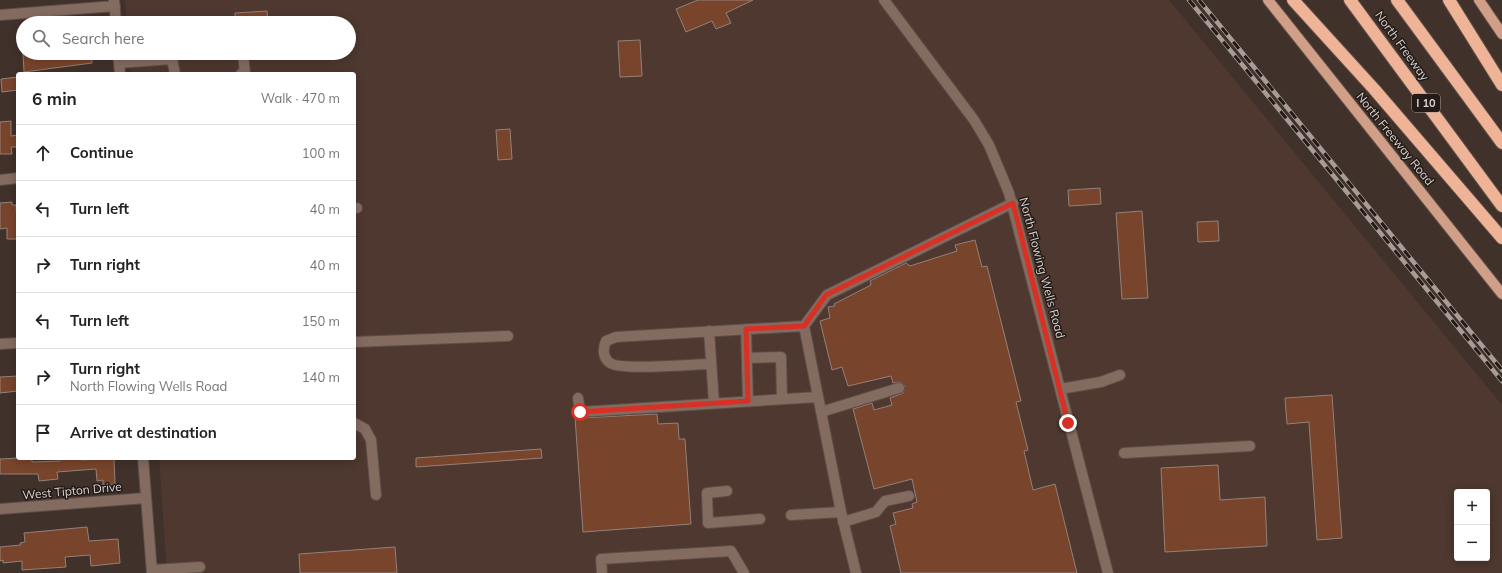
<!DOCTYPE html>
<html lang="en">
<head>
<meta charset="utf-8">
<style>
  :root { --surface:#fff; --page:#f6f6f6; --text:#222; --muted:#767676; --line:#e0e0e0 }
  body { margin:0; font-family:Mulish,sans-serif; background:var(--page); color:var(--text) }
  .controls { position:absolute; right:12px; bottom:12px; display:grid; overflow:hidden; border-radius:4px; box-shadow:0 2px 10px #0003 }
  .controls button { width:36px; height:36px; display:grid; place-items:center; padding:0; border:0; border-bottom:1px solid var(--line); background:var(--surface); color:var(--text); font:20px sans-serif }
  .stop { position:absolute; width:12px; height:12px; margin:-9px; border:3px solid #d93025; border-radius:50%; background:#fff }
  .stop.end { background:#d93025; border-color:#fff; box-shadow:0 1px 4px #0008 }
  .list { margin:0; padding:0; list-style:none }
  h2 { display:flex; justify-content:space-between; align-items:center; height:52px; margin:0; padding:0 16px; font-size:17px }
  h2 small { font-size:13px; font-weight:400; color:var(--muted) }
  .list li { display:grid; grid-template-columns:26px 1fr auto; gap:12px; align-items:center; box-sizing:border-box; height:56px; padding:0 16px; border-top:1px solid var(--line) }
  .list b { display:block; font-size:15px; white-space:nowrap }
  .list p { margin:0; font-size:13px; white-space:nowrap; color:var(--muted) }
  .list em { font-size:13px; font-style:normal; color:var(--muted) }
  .icon { flex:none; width:22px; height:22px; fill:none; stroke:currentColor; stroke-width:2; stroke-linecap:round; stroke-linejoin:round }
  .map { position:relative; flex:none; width:1502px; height:573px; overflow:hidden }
  .search { position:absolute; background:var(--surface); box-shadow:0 2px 10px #0003; left:16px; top:16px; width:340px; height:44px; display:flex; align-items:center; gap:10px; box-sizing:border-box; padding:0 14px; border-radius:22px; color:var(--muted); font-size:15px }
  .panel { position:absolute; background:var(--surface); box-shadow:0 2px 10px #0003; left:16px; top:72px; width:340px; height:388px; border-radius:4px }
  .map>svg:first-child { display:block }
</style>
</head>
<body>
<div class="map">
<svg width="1502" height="573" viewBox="0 0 1502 573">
  <rect width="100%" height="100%" fill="#41312b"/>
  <path fill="#4e382f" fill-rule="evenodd" d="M125,0H1169L1502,405V573H167L159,458H354V74H131L129,53H349V23H127ZM1457,492H1487V558H1457Z"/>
  <path fill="#78442c" stroke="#948179" d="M698,0H753L726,13L731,23L716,29L712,21L686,32L676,9Z
    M267,11L268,23H235V13Z
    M640,40L642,76L620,77L618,41Z
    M23,53H91L92,63L24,72Z
    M18,77V90L2,92L1,79Z
    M11,121V136L18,135V147H11L12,154H0V122Z
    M510,129L512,159L498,160L496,130Z
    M1100,188L1101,204L1069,206L1068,190Z
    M12,202V205H16L18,239H7V228L0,229V203Z
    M1142,211L1148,298L1122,299L1116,213Z
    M1218,221L1219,241L1198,242L1197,222Z
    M975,240L982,267L987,266L1021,401L1016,402L1028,450L1024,451L1033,490L1055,484L1077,573H901L890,526L896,524L893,513L913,508L912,504L917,502L912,479L874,489L853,409L872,403L874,410L892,405L890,398L903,393L905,386L900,382L893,383L891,376L848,386L842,367L832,370L820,321L830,318L828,307L835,306L834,304L871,285L870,281L906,263L910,266L957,251L955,245Z
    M18,376V391L0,393V377Z
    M1332,395L1342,538L1317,540L1309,422L1287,424L1285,398Z
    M657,414L658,424L678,423L679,439H685L691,524L583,532L575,417L580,418Z
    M541,449L542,458L416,467V458Z
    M18,458H32V462L60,461V458H81L82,460L114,458L115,484L103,485V480L97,481L96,469L57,472L58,479L39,481L38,474H0V459Z
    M1218,465L1220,500L1265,497L1267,546L1165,552L1161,468Z
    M87,527L89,541L118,539L120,563L91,566L90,555L65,557L66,567L22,570V561L3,563V560L0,561V547L21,545L20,543L25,542L24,533Z
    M395,547L397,573H300L299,554Z"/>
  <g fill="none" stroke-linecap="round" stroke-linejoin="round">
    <g stroke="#5d4e48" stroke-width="12">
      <path id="minor" d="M114,0L116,23
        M884,0L974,120L989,145L1009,193L1108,573
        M0,15L115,6
        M118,53L120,74
        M119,63L172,59
        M175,74L172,59L178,53
        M241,74H245L243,53
        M0,180L18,178
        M354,208H357
        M746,329L748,401
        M709,331L714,403
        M354,342L508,336
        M0,344L18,343
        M747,358L781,357L782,399
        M711,364C694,364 621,371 610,363C602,357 603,348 606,341L616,337L804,326
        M1060,389L1101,382L1120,375
        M578,398L580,412L818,397
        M821,412L899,388
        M354,423L365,429L371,440L376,495
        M1124,453L1250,446
        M143,458L152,573
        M727,491L707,493L708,523L760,519
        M0,509L146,498
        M791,515L841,512
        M843,522L876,512L885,501L909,496
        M152,570L200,567
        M602,573L601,559L731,551L744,573
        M856,573L841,512L804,326L827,295L1013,203"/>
    </g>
    <g stroke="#5d4e48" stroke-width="12">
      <path id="major" d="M1268,0L1502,294
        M1479,0L1502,34"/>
    </g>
    <g stroke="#5d4e48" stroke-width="14">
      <path id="highway" d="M1293,0L1374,89L1502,238
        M1350,0L1502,206
        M1397,0L1502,143
        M1449,0L1502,85"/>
    </g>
    <use href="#minor" stroke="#846b60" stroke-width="10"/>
    <use href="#major" stroke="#d19e88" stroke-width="10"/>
    <use href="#highway" stroke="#efb397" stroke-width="12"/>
    <g stroke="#a89c97" stroke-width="4.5">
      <path id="rail" d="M1189,0L1502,381
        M1199,0L1502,370"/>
    </g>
    <use href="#rail" stroke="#221b18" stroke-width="3" stroke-dasharray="9" stroke-linecap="butt"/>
  </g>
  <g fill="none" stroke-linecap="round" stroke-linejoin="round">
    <path stroke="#d93025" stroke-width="5" d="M580,412L748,401L746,329L804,326L826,295L1013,203L1068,423"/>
  </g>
  <g text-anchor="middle" stroke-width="3" stroke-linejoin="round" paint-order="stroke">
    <rect fill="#221b18" stroke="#a49b97" stroke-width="1" x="1412" y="94" width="28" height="18" rx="3"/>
    <g font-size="11" font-weight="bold" fill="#dcd2ce">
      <text x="1426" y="107">I 10</text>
    </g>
    <g font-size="12" fill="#dcd2ce" stroke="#221b18">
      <text transform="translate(1402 46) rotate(54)" y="4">North Freeway</text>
      <text transform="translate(1395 139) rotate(51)" y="4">North Freeway Road</text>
      <text transform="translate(1042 268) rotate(75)" y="4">North Flowing Wells Road</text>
      <text transform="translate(72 491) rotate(-5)" y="4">West Tipton Drive</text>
    </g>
  </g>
</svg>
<div class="controls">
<button>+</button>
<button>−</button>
</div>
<div class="stop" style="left:580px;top:412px"></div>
<div class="stop end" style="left:1068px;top:423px"></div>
<div class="search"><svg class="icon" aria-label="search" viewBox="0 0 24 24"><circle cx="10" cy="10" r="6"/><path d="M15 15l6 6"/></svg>Search here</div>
<section class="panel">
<h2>6 min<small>Walk · 470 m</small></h2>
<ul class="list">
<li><svg class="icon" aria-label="ahead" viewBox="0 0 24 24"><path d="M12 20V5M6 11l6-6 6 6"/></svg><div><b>Continue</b></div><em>100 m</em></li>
<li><svg class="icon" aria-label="left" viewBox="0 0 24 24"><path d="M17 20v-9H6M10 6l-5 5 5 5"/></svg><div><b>Turn left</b></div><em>40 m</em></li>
<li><svg class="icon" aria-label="right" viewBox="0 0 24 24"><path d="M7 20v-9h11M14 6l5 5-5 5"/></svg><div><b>Turn right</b></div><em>40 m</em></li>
<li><svg class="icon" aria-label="left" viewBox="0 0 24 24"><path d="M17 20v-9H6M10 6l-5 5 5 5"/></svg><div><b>Turn left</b></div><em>150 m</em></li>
<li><svg class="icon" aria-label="right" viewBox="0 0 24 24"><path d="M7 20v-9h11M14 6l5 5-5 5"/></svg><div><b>Turn right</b><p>North Flowing Wells Road</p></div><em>140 m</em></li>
<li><svg class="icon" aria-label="arrive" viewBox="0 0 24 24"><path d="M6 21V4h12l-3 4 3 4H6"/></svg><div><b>Arrive at destination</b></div></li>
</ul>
</section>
</div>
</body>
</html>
